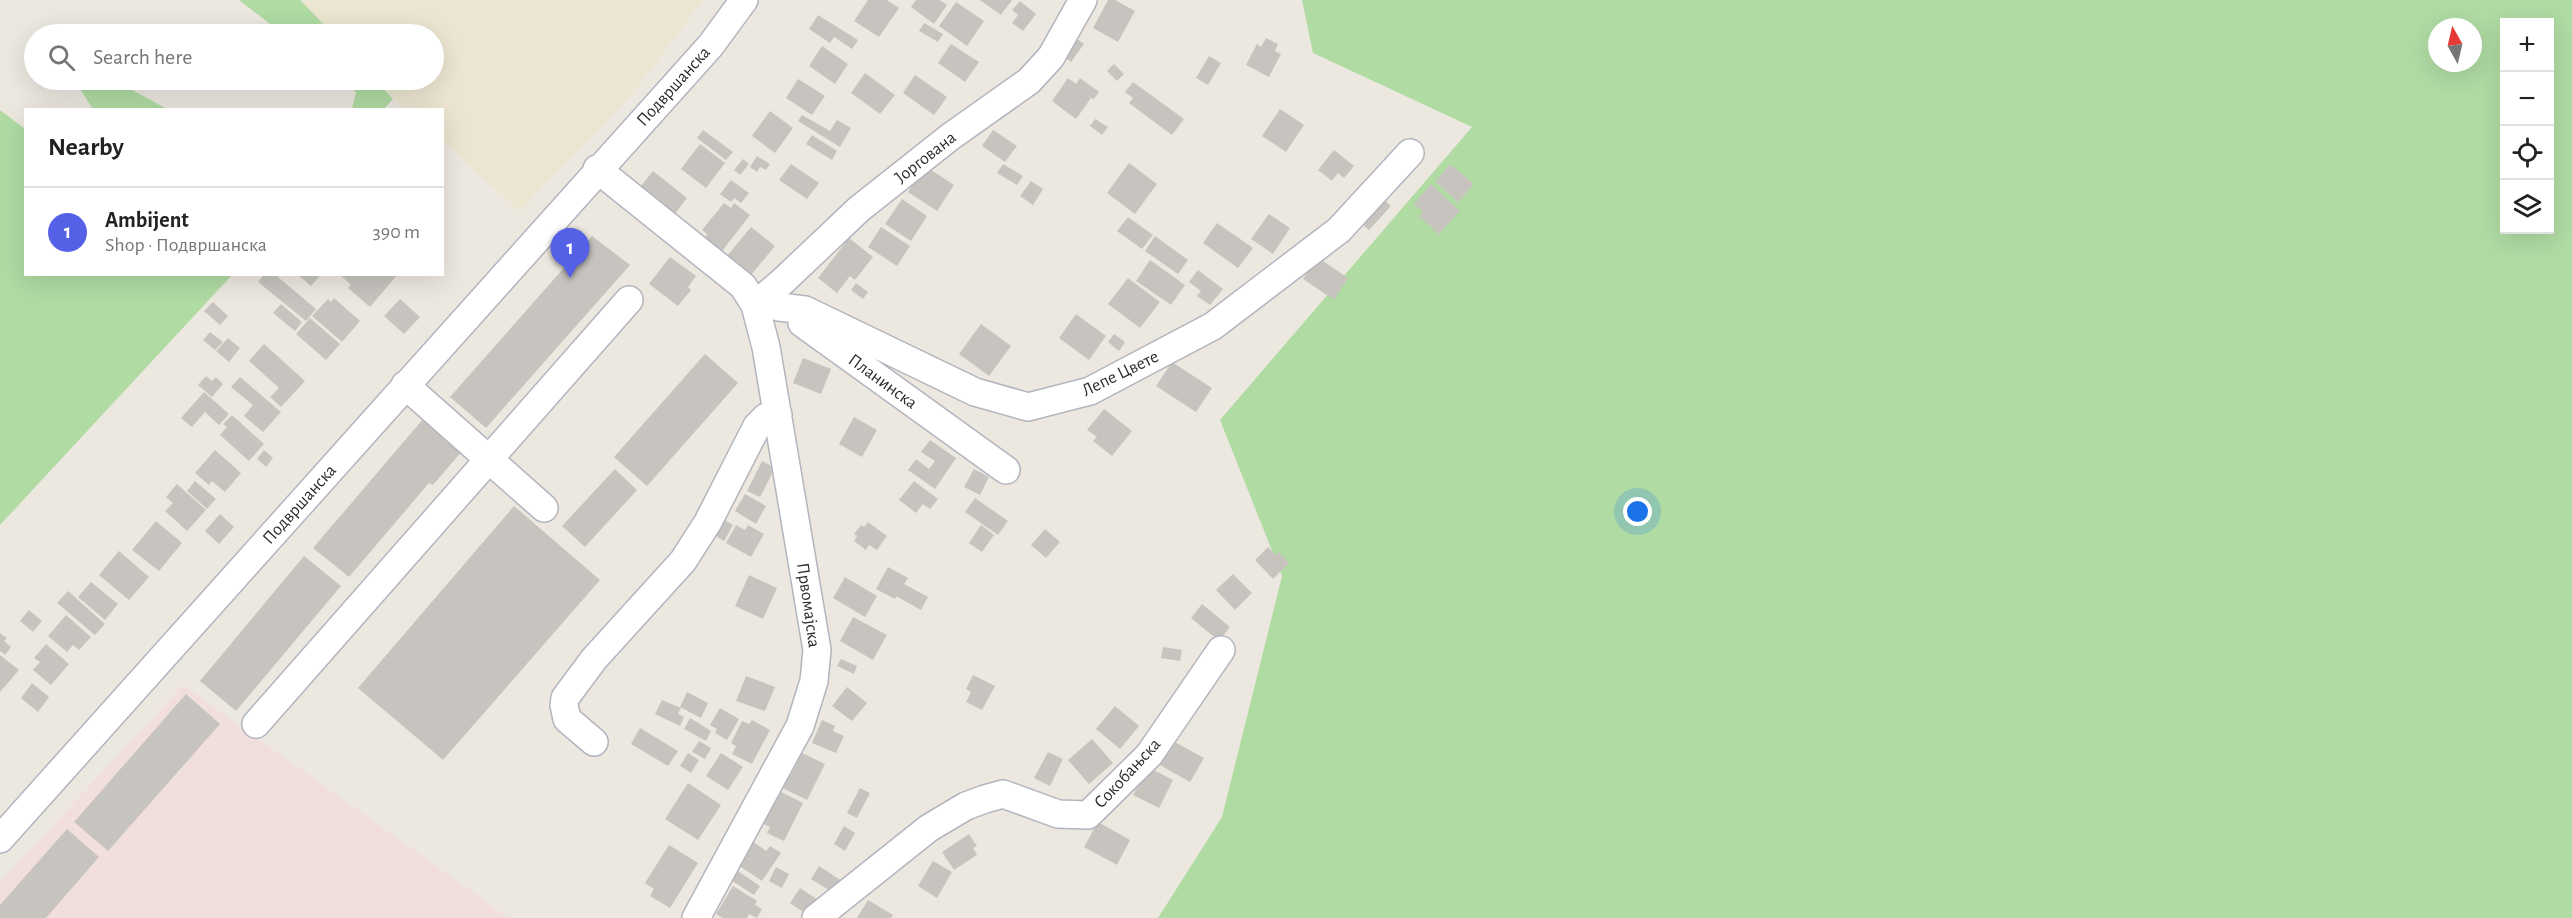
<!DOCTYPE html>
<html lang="en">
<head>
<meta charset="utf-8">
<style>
  :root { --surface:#fff; --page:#f6f6f6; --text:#222; --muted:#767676; --line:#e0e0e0; --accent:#5460e5 }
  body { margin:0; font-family:"Alegreya Sans",sans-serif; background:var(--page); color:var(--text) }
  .controls { position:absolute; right:18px; top:18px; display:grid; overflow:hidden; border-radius:0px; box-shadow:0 6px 24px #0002 }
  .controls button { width:54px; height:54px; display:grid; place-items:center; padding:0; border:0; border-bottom:2px solid var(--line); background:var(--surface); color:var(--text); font:30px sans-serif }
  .compass { position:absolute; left:2428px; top:18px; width:54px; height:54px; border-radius:50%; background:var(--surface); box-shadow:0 6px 24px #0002; rotate:352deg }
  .you { position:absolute; left:1638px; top:512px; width:21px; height:21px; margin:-15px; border:4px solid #fff; border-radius:50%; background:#1a73e8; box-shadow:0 0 0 9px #1a73e833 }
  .badge { display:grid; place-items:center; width:39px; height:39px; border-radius:50%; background:var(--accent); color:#fff; font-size:20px; font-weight:700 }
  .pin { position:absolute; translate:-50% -50px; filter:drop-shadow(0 2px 3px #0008) }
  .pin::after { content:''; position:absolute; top:32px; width:21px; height:18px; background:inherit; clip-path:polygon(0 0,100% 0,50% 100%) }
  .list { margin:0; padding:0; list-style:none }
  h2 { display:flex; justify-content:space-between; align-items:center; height:78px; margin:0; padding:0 24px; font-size:26px }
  h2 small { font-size:20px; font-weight:400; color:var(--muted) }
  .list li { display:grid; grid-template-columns:39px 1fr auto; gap:18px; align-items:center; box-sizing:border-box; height:90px; padding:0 24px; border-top:2px solid var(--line) }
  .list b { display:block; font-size:22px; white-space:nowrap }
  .list p { margin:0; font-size:20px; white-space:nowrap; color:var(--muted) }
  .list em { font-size:20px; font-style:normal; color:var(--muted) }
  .icon { flex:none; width:33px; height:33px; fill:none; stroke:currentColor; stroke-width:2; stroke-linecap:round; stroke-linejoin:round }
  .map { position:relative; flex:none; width:2572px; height:918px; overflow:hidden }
  .search { position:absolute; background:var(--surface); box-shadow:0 6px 24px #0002; left:24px; top:24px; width:420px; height:66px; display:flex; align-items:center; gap:15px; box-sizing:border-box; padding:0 21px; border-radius:33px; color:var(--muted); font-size:22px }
  .panel { position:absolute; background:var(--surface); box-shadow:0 6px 24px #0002; left:24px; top:108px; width:420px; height:168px; border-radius:0px }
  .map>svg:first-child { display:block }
</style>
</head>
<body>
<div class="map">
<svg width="2572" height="918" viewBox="0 0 2572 918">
  <rect width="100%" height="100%" fill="#ece8e0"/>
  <path fill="#ebe5d1" d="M300,0H703L631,95L520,211L443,142L442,110L405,109L375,80H434V34H333Z"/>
  <path fill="#f1dfde" d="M183,685L509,918H0V882Z"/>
  <path fill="#b0dba3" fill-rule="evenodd" d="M239,0H300L333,34H283Z
    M1302,0H2572V918H1158L1222,817L1282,576L1220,420L1472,127L1313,53ZM2504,22H2550V230H2504ZM2437,27H2473V63H2437Z
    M74,80H119L123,85L167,109H93Z
    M340,80H375L393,99L384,109H352L356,92Z
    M0,110L25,129L26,274L232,275L0,525Z"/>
  <path fill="#c7c4bf" d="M868,0H887L899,8L879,37L854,21Z
    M916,0H940L947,5L934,24L911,7Z
    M980,0H1012L1001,15Z
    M1108,0H1115L1135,11L1118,42L1093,28Z
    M1020,1L1036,14L1023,31L1012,23L1018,15L1012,10Z
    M956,2L984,21L967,46L939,26Z
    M818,15L858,40L852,49L834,37L830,43L809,29Z
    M924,23L943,34L938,42L919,31Z
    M1072,35L1084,44L1071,62L1059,53Z
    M1266,38L1278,44L1275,51L1281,54L1269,77L1246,65L1257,44L1261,47Z
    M951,44L979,62L965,82L938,63Z
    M822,46L848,64L835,84L809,66Z
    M1209,56L1221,63L1208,85L1196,78Z
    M1114,64L1124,74L1117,81L1107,71Z
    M865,73L895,95L880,114L851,93Z
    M915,75L947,97L934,115L903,93Z
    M1068,78L1076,84L1080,78L1099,92L1094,99L1091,98L1076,119L1052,101Z
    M798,79L825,96L812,115L786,98Z
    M1133,82L1184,119L1172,135L1129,103L1133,98L1125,92Z
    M1280,109L1304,125L1286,152L1262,136Z
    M770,111L793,128L775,153L752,136Z
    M802,115L830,131L837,120L851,128L840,147L798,121Z
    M1095,119L1108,127L1102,135L1090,126Z
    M703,130L733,152L726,160L697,138Z
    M993,130L1017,146L1005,162L982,146Z
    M812,135L837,151L832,160L806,144Z
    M700,144L725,163L706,188L681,169Z
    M1334,150L1354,166L1344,178L1338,173L1332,181L1318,170Z
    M757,156L770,164L766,170L760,167L757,172L750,167Z
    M743,159L749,164L740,175L734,170Z
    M1129,163L1157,184L1135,214L1107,193Z
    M791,164L819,183L807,199L779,180Z
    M1003,164L1023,176L1017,185L997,173Z
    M1450,164L1474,184L1458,202L1435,182Z
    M925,166L954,185L937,211L908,192Z
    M653,171L687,198L674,215L640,187Z
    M731,180L749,193L741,203L734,198L731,202L720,194Z
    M1031,181L1043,189L1033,205L1020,196Z
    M1431,184L1460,211L1439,234L1419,216L1423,212L1414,204Z
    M1380,196L1391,206L1369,230L1358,220Z
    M902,199L927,216L911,241L885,224Z
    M724,203L731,208L734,203L750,215L722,251L705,238L707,234L702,230Z
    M1269,214L1290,228L1273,254L1251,239Z
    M1128,217L1153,235L1142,249L1117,231Z
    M1217,223L1253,248L1238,268L1203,243Z
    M751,227L775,246L751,275L727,256Z
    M881,227L910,246L897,266L868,247Z
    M592,236L630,265L486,428L450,397Z
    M1155,236L1188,260L1178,274L1145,251Z
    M849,238L873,257L855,280L850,276L837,293L818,278Z
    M670,257L696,276L688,287L691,290L678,306L649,284Z
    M1317,257L1348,278L1334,300L1303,279Z
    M1150,260L1185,285L1171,305L1136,281Z
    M1198,270L1223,289L1210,305L1197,296L1201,291L1189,282Z
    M264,274H280L278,277L316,309L306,321L258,282Z
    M297,274H316L319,277L311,286Z
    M339,274H398L370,307L348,288L351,285Z
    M1128,278L1160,302L1140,328L1108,304Z
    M856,283L868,292L863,299L851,290Z
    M334,298L360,321L342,342L312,316L328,299L331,302Z
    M400,299L420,317L404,334L384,316Z
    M213,302L228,316L220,325L204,311Z
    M281,304L302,322L295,331L273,313Z
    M1076,314L1106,336L1089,360L1059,338Z
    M310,318L340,344L326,360L296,334Z
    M981,324L1011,346L989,376L959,354Z
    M210,332L223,342L215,350L203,340Z
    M1114,334L1125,342L1119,351L1108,342Z
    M228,338L240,348L229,362L216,351Z
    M264,344L305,381L281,407L270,397L279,388L249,361Z
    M705,354L738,383L647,486L614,457Z
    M803,358L831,369L821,394L793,383Z
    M1172,362L1212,388L1196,412L1156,386Z
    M206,376L212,381L216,377L223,384L212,397L198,385Z
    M240,377L281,412L263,432L244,416L253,405L231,387Z
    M204,392L229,414L219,425L205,412L192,427L181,418Z
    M1104,409L1132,431L1112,456L1093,441L1097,437L1087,430Z
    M232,415L264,444L249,461L220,435L227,427L223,424Z
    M854,417L877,430L862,457L839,444Z
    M424,418L463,450L433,485L429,483L349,577L313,548Z
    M930,440L956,458L935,489L908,470L916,459L929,469L935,461L921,452Z
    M215,450L241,473L225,492L212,481L209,485L195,473Z
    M264,450L273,458L266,467L257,459Z
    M762,461L775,468L760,497L747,491Z
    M615,469L637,490L585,547L562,526Z
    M974,469L989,477L980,495L964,487Z
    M195,481L216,499L207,509L187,491Z
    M914,481L938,499L930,509L923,504L916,513L899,500Z
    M177,484L206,510L187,531L165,511L173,503L166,497Z
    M745,494L766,506L756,524L735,511Z
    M975,498L1008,521L998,535L965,512Z
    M514,506L600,580L443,760L358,688Z
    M220,514L234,527L219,544L205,531Z
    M715,514L733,525L724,541L706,530Z
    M156,521L182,543L159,571L132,550Z
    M868,522L887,536L877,550L869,545L866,550L854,541L857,536L854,534L861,525L864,527Z
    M736,525L745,530L748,525L764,534L751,557L726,543Z
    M981,525L994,535L982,552L969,543Z
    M1045,529L1060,542L1046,558L1031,545Z
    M1268,547L1276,555L1279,552L1289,563L1273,579L1255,560Z
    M119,551L149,577L129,600L99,575Z
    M304,556L341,586L236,711L200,681Z
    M888,567L908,578L904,584L928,597L921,610L896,596L895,599L876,589Z
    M1233,574L1252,593L1235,610L1216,590Z
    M749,575L777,588L763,619L735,606Z
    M845,577L877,596L865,617L833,598Z
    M91,582L118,604L105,620L78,597Z
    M68,591L105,624L95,635L57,603Z
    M1202,604L1230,627L1219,641L1191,618Z
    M29,610L42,621L33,632L20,621Z
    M66,615L91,637L79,650L73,645L67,652L48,636Z
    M853,617L887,635L873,660L840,641Z
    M0,633L7,638L4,641L11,647L5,655L0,651Z
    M46,644L69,664L51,685L33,670L40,662L34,658Z
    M1163,647L1182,650L1180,661L1161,658Z
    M0,655L19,670L0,692Z
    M841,659L857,666L854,674L837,666Z
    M973,675L995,686L982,710L966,702L971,692L966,689Z
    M746,676L775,687L765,711L736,701Z
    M32,683L49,697L38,712L21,698Z
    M847,687L867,703L852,721L832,706Z
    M687,692L708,703L701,718L680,707Z
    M186,694L220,724L108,851L74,822Z
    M662,700L681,708L678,714L684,717L680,726L655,714Z
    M1115,706L1139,726L1120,749L1096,729Z
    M720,708L739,719L727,740L715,733L717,729L710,725Z
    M690,718L711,731L706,741L684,729Z
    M752,720L770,730L752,764L732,754L736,746L731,743L742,721L749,724Z
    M822,720L835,726L833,731L844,736L836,753L812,743Z
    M640,728L678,751L668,766L631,744Z
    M1092,739L1113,763L1089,784L1068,760Z
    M699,741L711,748L705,759L692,752Z
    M1173,741L1204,758L1190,782L1160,765Z
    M1048,752L1063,759L1050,786L1034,778Z
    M688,753L699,760L691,773L680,766Z
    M721,753L743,767L728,790L706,776Z
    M802,753L825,764L807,800L776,785L783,771L791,775Z
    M1148,767L1173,780L1159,808L1133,795Z
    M688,783L721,805L698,840L665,819Z
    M860,788L870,793L857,818L847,813Z
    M775,789L803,803L784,841L767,833L770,827L759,822Z
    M1098,822L1130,840L1117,865L1084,847Z
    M844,826L855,833L845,851L834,844Z
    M67,829L99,857L46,918H0V905Z
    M969,834L977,846L973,848L977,855L954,870L942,852Z
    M751,840L766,851L770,846L781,853L762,881L735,863Z
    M669,845L698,863L670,908L650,896L654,889L645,883Z
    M933,861L952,872L937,898L918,886Z
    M819,866L845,883L837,895L811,879Z
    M732,867L760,886L754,895L726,877Z
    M776,867L789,874L782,888L769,881Z
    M733,886L757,901L755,905L762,909L757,918L749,914L747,918H723L716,914Z
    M800,888L821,902L811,917L790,903Z
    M868,900L893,915L891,918H857Z"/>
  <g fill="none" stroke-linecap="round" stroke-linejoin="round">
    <g stroke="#b3b4be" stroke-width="30">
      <path id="minor" d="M597,169L743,286L755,305L766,347L817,650L814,681L800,726L696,918
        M755,305L783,281L859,209L950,137L1029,81L1051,57L1083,0
        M779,307L805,310L975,392L1028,407L1090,391L1213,326L1339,230L1410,153
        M802,323L1006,470
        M405,385L544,508
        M256,724L629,300
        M594,742L567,719L564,705L565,698L594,659L683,561L708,522L757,426L766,417L778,415
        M0,839L711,45L744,0
        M816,918L929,828L966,806L985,799L1003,794L1058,814L1088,815L1149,755L1221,650"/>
    </g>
    <use href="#minor" stroke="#fff" stroke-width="27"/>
  </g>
  <g text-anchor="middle" stroke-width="4.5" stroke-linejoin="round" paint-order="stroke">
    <g font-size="18" fill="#2c2c2c" stroke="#fff">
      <text transform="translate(673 86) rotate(-48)" y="6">Подвршанска</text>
      <text transform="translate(925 157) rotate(-38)" y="6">Јоргована</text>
      <text transform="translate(1120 373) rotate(-26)" y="6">Лепе Цвете</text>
      <text transform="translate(883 381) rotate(36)" y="6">Планинска</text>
      <text transform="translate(299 504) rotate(-48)" y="6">Подвршанска</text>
      <text transform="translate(809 605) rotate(82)" y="6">Првомајска</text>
      <text transform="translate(1127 773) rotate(-47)" y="6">Сокобањска</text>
    </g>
  </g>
</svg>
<div class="controls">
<button>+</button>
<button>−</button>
<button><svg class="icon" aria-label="locate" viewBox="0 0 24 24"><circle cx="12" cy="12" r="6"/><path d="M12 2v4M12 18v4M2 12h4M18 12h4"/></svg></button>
<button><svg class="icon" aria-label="layers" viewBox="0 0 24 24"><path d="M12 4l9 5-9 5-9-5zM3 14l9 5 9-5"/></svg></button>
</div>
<svg class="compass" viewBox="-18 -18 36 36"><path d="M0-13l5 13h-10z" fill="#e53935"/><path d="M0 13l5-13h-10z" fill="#767676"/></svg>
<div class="you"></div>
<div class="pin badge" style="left:570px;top:278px">1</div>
<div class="search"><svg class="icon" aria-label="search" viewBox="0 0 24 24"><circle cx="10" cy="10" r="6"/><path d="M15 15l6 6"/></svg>Search here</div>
<section class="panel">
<h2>Nearby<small></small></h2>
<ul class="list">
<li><span class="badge">1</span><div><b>Ambijent</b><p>Shop · Подвршанска</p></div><em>390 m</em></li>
</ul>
</section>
</div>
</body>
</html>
